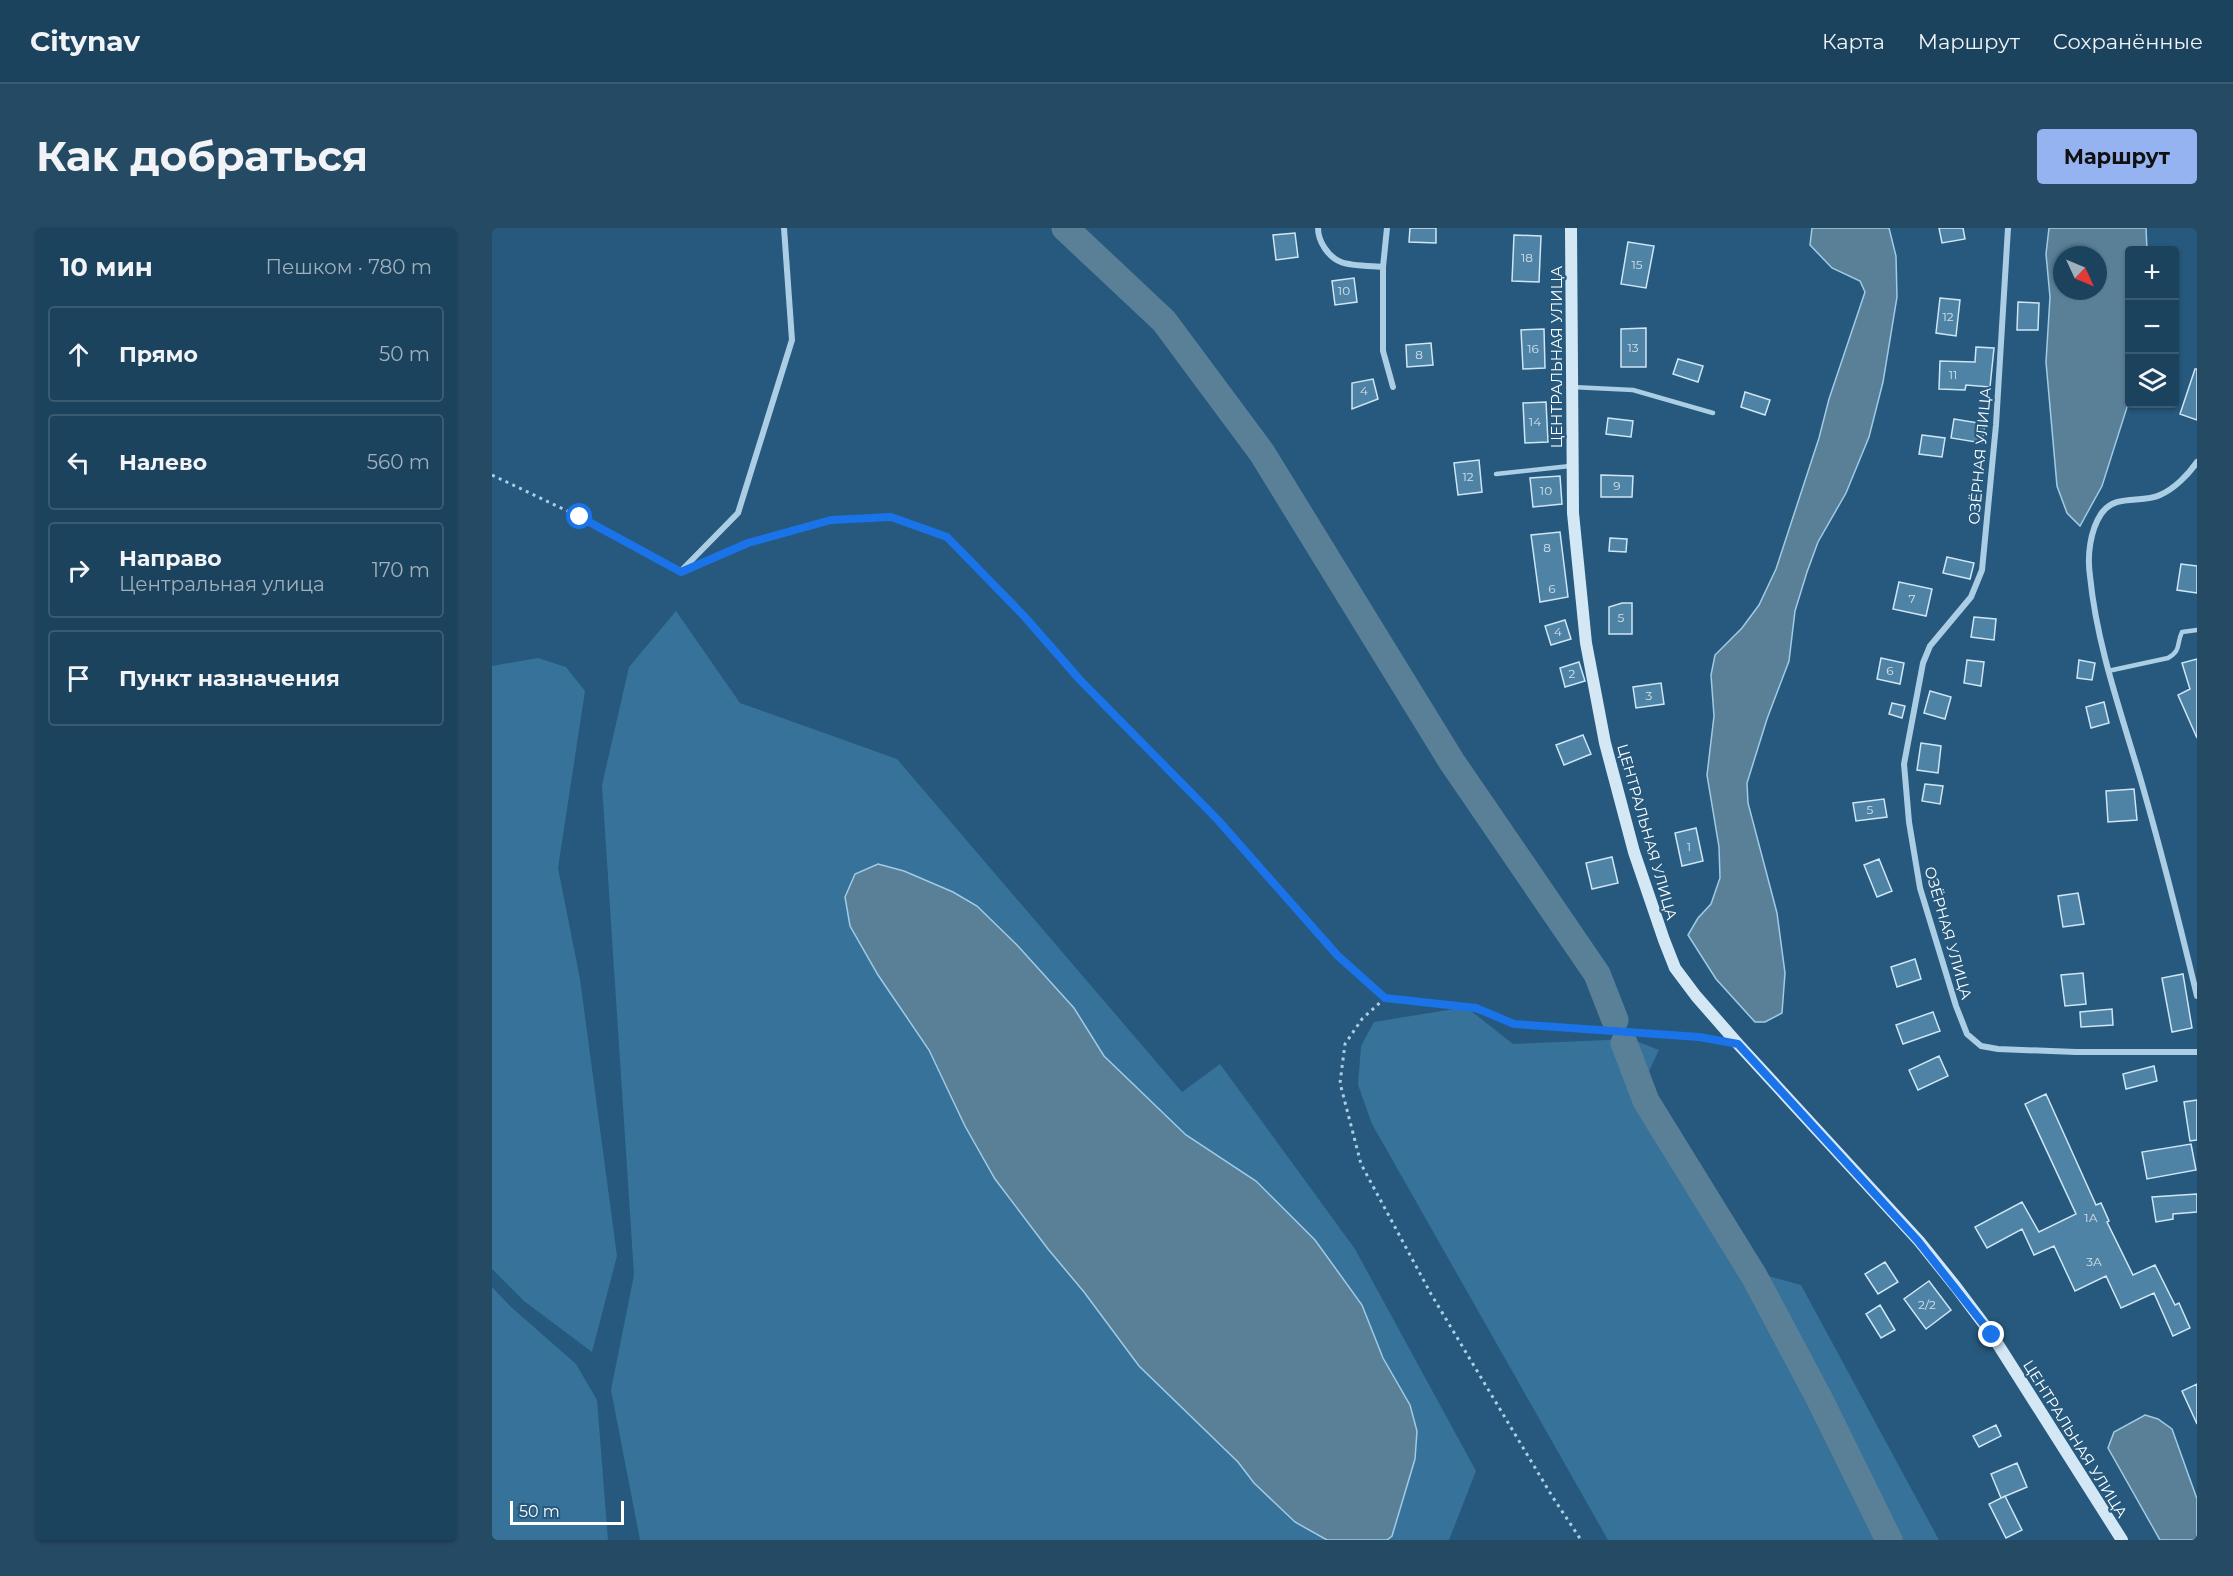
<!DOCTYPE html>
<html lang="ru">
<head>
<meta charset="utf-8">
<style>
  :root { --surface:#1c435e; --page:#254a64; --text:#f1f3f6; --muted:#a0b0bc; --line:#3a5c73; --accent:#95b2f1 }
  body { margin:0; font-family:Montserrat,sans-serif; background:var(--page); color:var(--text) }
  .controls { position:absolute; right:18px; top:18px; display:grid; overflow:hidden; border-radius:6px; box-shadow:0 2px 4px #0004 }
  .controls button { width:54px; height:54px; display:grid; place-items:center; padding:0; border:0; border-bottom:2px solid var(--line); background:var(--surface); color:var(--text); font:30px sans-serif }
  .compass { position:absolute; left:1561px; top:18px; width:54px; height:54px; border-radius:50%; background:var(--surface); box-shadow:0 2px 4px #0004; rotate:134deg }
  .scale { position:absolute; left:18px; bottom:15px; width:114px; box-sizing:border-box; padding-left:6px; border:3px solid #fff; border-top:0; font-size:16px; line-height:21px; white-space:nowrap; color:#fff; -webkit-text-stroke:4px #26597d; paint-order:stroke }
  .stop { position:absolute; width:18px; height:18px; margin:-14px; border:4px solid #1a73e8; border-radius:50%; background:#fff }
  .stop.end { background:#1a73e8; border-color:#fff; box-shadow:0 2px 6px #0008 }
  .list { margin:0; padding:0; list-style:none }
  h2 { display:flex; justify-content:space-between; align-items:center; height:78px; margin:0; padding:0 24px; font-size:26px }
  h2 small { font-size:20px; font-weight:400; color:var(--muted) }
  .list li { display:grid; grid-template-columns:39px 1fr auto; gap:18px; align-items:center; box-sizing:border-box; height:96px; margin:0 12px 12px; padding:0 12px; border:2px solid var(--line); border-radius:6px }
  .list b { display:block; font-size:22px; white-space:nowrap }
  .list p { margin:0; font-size:20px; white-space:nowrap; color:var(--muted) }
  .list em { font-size:20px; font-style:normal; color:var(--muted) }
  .icon { flex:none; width:33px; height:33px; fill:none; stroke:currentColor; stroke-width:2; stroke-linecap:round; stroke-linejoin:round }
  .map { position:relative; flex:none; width:1705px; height:1312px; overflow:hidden; border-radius:6px }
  header { display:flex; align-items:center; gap:36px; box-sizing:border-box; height:84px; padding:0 30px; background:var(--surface); border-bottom:2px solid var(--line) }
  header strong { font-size:28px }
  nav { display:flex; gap:33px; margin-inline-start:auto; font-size:21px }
  .intro { display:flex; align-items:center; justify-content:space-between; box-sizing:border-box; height:144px; padding:0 36px }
  h1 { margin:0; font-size:42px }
  .button { padding:15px 27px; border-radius:6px; background:var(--accent); color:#111; font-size:21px; font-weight:700 }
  main { display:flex; gap:36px; padding:0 36px }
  aside { flex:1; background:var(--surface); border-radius:6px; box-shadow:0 2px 4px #0004 }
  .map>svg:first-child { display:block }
</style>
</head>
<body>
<header>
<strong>Citynav</strong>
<nav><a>Карта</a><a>Маршрут</a><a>Сохранённые</a></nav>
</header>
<div class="intro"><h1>Как добраться</h1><a class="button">Маршрут</a></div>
<main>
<aside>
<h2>10 мин<small>Пешком · 780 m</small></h2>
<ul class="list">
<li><svg class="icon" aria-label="ahead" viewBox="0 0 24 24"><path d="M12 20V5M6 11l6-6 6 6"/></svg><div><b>Прямо</b></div><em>50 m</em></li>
<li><svg class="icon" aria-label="left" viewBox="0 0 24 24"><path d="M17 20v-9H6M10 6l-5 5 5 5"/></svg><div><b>Налево</b></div><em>560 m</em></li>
<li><svg class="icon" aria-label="right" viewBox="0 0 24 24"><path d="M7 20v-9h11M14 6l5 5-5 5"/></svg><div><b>Направо</b><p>Центральная улица</p></div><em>170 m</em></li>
<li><svg class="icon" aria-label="arrive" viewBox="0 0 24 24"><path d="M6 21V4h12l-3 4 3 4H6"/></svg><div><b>Пункт назначения</b></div></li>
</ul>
</aside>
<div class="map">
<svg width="1705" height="1312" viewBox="0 0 1705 1312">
  <rect width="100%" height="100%" fill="#26597d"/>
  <path fill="#367299" d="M184,383L248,475L405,531L690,864L728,836L863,1021L984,1243L957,1312H148L119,1162L142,1047L110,557L137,439Z
    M46,430L74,439L93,463L66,640L88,751L125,1028L100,1124L32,1073L0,1041V438Z
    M974,779L1021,816L1139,811L1167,822L1143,872L1179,937L1261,1044L1309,1057L1447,1312H1116L880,896L866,857L869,818L882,794Z
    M0,1059L18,1078L84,1136L105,1172L116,1312H0Z"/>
  <path fill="#5a8098" stroke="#a0cbe6" stroke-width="1.5" fill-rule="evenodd" d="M1320,0H1397L1404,28L1405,69L1391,154L1377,209L1354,265L1326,314L1315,344L1303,383L1297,433L1275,491L1255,555L1256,575L1285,685L1293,745L1290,785L1273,794H1263L1224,751L1196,707L1206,690L1219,676L1228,650L1227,619L1215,547L1222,488L1219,447L1223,427L1250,400L1267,377L1284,341L1327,210L1337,171L1373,64L1368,53L1340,40L1318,17Z
    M1557,0H1654L1655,22H1638L1637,173L1610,258L1588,298L1575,285L1565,258L1554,134L1558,69L1554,26ZM1570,27H1606V63H1570Z
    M386,636L412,643L461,664L485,678L525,717L582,780L612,828L694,907L764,953L823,1012L870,1077L891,1130L918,1177L925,1203L923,1231L900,1308L895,1312H835L803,1294L762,1255L746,1234L647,1138L592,1064L556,1021L503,951L473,898L437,822L386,747L358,698L353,669L363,646Z
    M1653,1187L1666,1191L1680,1201L1705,1271V1312H1668L1616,1220L1622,1204Z
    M1359,1238L1373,1251L1406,1312H1393L1379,1283L1361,1253Z"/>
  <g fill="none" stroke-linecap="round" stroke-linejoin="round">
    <path stroke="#5a8098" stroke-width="27" d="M573,0L672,93L770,225L960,534L1105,746L1123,792
      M1132,815L1154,873L1262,1048L1327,1170L1397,1312"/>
  </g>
  <path fill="#4e83a6" stroke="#cee5f4" stroke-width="1.5" d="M918,0H944V15L917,14Z
    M1447,0H1471L1473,11L1450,15Z
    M803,5L806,29L784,32L781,7Z
    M1022,7L1049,8L1047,54L1020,53Z
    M1136,14L1162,18L1154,60L1129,56Z
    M862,50L865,74L843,77L840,53Z
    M1448,70L1468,72L1464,108L1444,105Z
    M1526,74L1547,75L1546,102H1525Z
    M1154,100V139H1129V101Z
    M1052,101L1053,140L1031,141L1029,102Z
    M939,115L941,137L915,139L914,117Z
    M1484,119L1502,120L1498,159L1474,157L1473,162L1447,161L1448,133L1483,134Z
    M1186,131L1211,138L1206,154L1181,146Z
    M1703,141H1705V192L1688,186Z
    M881,151L886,171L860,181V155Z
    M1253,164L1278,172L1273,187L1249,179Z
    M1054,174L1056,214L1033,215L1031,175Z
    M1116,190L1141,193L1139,209L1114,206Z
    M1462,191L1493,196L1490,215L1459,210Z
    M1430,207L1453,210L1450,229L1427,226Z
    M987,232L990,264L966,267L962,235Z
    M1109,247L1141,248L1140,269H1109Z
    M1068,248L1070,276L1041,279L1038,250Z
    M1068,304L1076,369L1048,374L1039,307Z
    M1118,310L1135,311L1134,324L1117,323Z
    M1455,329L1482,335L1478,351L1451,345Z
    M1689,336L1705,338V365L1685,362Z
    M1407,354L1440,361L1434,388L1401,381Z
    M1130,375H1140V406H1117V379Z
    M1482,389L1504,391L1502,412L1479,409Z
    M1073,392L1079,411L1059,417L1053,398Z
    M1389,430L1412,435L1408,456L1385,451Z
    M1705,431V510L1686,467L1698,461L1690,435Z
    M1475,432L1492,434L1489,458L1472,455Z
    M1587,432L1603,435L1600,452L1585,450Z
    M1087,434L1093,453L1073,459L1068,440Z
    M1169,455L1172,476L1144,480L1141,459Z
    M1438,463L1459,469L1453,491L1432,485Z
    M1612,474L1617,495L1599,500L1594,479Z
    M1400,475L1413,478L1410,490L1397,486Z
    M1091,507L1099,526L1072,537L1064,517Z
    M1429,515L1449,518L1446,545L1425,542Z
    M1433,556L1451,558L1448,576L1430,573Z
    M1642,561L1645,592L1616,594L1614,563Z
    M1392,571L1395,589L1364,593L1361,575Z
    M1204,600L1211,633L1190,638L1183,605Z
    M1120,629L1126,655L1100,661L1094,635Z
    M1387,631L1400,663L1385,669L1372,637Z
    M1586,665L1592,696L1571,699L1566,668Z
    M1423,731L1429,751L1405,759L1399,739Z
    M1591,745L1594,776L1573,778L1569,747Z
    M1691,746L1700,800L1680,804L1670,750Z
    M1620,781L1621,797L1589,799L1588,784Z
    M1441,784L1448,803L1411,816L1404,797Z
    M1447,828L1456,848L1426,862L1417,842Z
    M1662,838L1665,853L1634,861L1631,846Z
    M1554,866L1604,977L1609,975L1617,993L1615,994L1641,1047L1663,1037L1683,1077L1687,1075L1698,1100L1681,1108L1662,1065L1629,1080L1614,1048L1583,1063L1562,1018L1542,1027L1530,1001L1495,1020L1483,999L1530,974L1547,1004L1584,986L1533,876Z
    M1705,872V912L1698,913L1692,874Z
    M1699,916L1704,942L1655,951L1650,924Z
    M1705,966V984L1681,986V991L1664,994L1660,969Z
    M1393,1034L1406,1054L1386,1066L1373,1046Z
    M1437,1053L1459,1082L1434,1101L1412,1071Z
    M1388,1077L1403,1102L1389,1110L1374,1086Z
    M1705,1156V1196L1690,1163Z
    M1504,1197L1509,1208L1487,1219L1481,1208Z
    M1525,1235L1535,1259L1509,1270L1499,1246Z
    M1513,1268L1530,1302L1514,1310L1497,1276Z"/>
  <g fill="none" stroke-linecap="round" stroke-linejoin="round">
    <path stroke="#abcee5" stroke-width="3" stroke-dasharray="3 4.5" stroke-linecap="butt" d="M0,247L88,289L180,339
      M216,332L256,315L339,292L399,289L455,309L532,388L588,452L725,591L845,727L893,770L984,780L1022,796L1207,809L1226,813
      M893,770L870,791L853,816L848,855L869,936L939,1066L1060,1268L1089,1312"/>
    <path stroke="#abcee5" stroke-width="4.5" d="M1080,159L1141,162L1221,185
      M1004,246L1078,238
      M1616,443L1676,430C1690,422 1684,416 1690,404L1705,402"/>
    <path stroke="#abcee5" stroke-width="6" d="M826,0C826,13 836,29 849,34C858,38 880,38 891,39
      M895,0L891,39V123L901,159
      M1516,0L1504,197L1490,342L1479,369L1438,418L1431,435L1412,536L1417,594L1428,660L1464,778L1475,806L1489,818L1506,821L1584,824H1705
      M1705,234C1696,247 1682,261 1668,267C1649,276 1623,265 1609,286C1598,303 1595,328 1598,348C1605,419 1630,487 1650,556C1670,626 1688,697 1705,768
      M189,343L246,285L300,112L292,0"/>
    <path stroke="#d4e7f5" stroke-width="12" d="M1079,0L1081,285L1094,415L1113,515L1142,624L1172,712L1183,740L1204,768L1246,816L1427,1013L1464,1059L1500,1107L1630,1312"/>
  </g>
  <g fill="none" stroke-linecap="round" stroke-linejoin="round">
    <path stroke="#1a73e8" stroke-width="8" d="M88,289L189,344L256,315L339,292L399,289L455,309L532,388L588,452L725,591L845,727L893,770L984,780L1022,796L1207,809L1246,816L1426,1013L1500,1107"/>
  </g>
  <g text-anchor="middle" stroke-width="4.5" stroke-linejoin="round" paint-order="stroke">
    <g font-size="12" fill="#d3e0e9">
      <text x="1035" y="34">18</text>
      <text x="1145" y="41">15</text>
      <text x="852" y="67">10</text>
      <text x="1456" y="93">12</text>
      <text x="1141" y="124">13</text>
      <text x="1041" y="125">16</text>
      <text x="927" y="131">8</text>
      <text x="1461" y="151">11</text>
      <text x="872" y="167">4</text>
      <text x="1043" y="198">14</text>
      <text x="976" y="253">12</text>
      <text x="1125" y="262">9</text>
      <text x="1054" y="267">10</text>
      <text x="1055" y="324">8</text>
      <text x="1060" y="365">6</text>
      <text x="1420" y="375">7</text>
      <text x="1129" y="394">5</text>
      <text x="1066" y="408">4</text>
      <text x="1398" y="447">6</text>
      <text x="1080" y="450">2</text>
      <text x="1157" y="472">3</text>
      <text x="1378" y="586">5</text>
      <text x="1197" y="623">1</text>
      <text x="1599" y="994">1А</text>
      <text x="1602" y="1038">3А</text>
      <text x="1435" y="1081">2/2</text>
    </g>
    <g font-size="15" fill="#fff" stroke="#26597d">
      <text transform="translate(1065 129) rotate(-90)" y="5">ЦЕНТРАЛЬНАЯ УЛИЦА</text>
      <text transform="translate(1488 228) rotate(-85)" y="5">ОЗЁРНАЯ УЛИЦА</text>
      <text transform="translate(1155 604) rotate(74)" y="5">ЦЕНТРАЛЬНАЯ УЛИЦА</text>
      <text transform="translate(1456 705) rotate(74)" y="5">ОЗЁРНАЯ УЛИЦА</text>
      <text transform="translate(1583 1211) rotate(58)" y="5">ЦЕНТРАЛЬНАЯ УЛИЦА</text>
    </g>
  </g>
</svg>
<div class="controls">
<button>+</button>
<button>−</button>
<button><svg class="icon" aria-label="layers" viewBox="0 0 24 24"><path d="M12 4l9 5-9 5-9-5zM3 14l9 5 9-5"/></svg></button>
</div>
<svg class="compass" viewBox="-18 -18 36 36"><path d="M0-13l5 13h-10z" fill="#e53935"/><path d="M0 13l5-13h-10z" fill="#a0b0bc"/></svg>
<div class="scale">50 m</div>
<div class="stop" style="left:88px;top:289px"></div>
<div class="stop end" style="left:1500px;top:1107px"></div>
</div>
</main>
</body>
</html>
